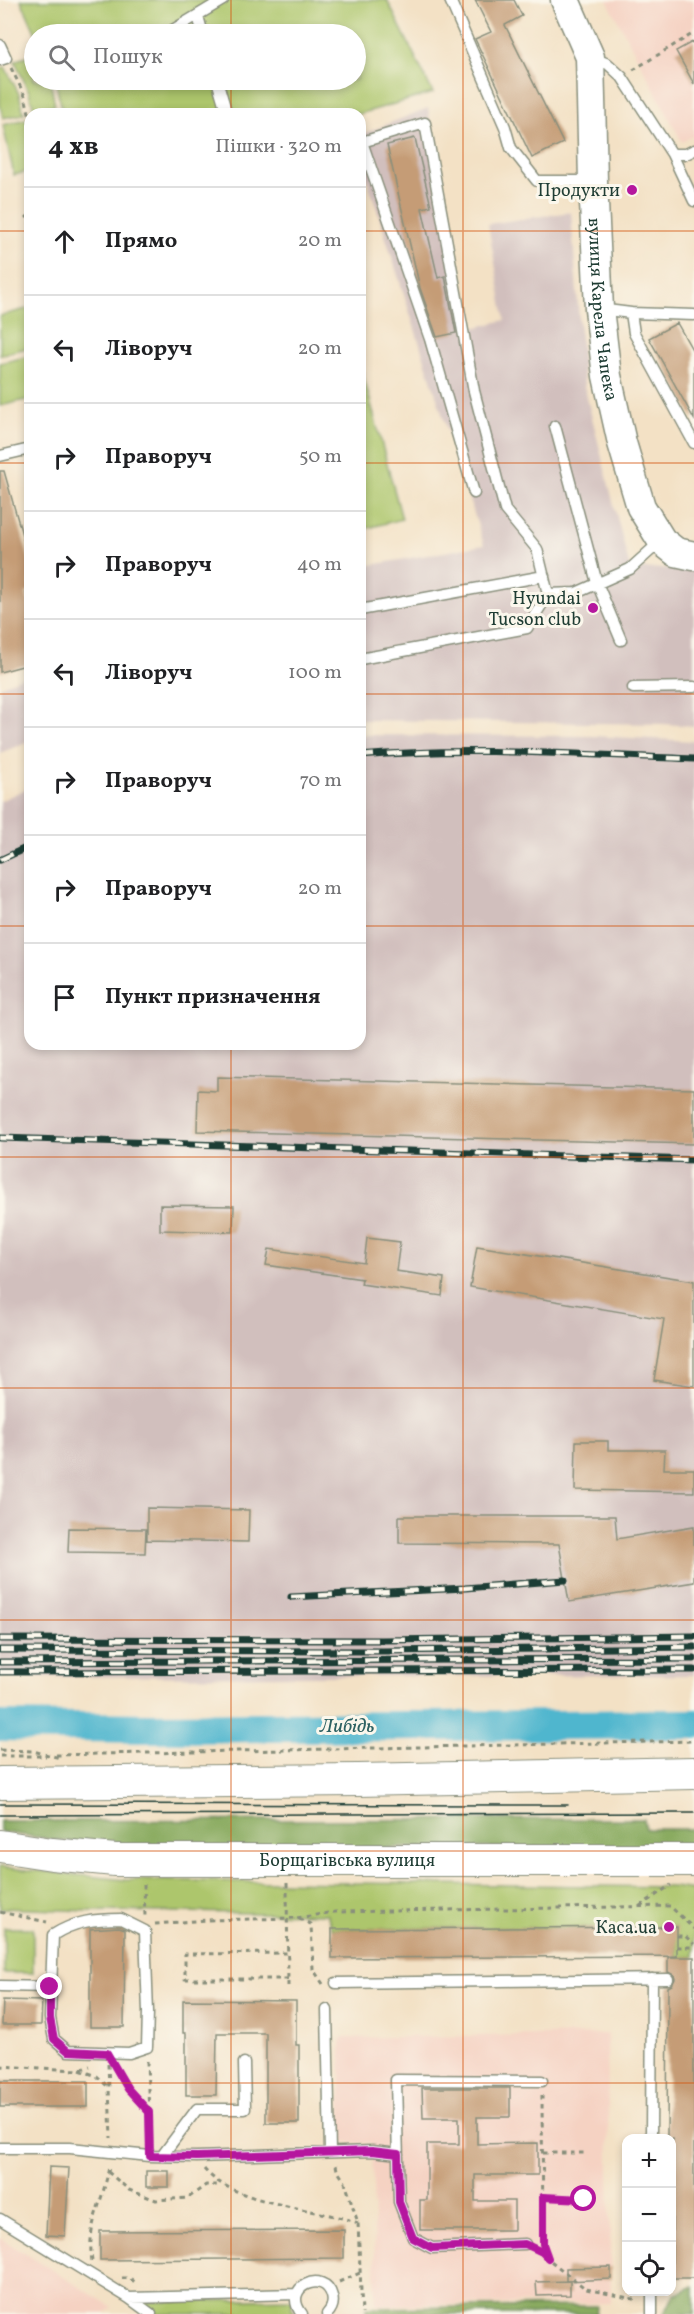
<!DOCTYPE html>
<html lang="uk">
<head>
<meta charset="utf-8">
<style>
  :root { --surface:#fff; --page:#f6f6f6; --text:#202124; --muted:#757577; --line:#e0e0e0 }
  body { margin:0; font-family:Vollkorn,serif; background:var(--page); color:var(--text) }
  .controls { position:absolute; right:18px; bottom:18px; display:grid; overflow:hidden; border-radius:12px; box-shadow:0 3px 9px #0003 }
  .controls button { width:54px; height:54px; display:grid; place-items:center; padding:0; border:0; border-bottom:2px solid var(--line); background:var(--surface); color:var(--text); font:30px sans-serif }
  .stop { position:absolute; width:18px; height:18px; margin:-14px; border:4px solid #b5179e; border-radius:50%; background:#fff }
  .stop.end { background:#b5179e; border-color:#fff; box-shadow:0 2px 6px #0008 }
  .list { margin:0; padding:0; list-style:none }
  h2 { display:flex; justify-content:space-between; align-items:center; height:78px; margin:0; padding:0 24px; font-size:26px }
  h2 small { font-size:20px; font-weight:400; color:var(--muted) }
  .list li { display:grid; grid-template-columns:39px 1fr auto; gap:18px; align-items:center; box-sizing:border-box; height:108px; padding:0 24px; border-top:2px solid var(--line) }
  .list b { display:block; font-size:22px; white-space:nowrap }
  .list em { font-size:20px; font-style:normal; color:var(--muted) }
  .icon { flex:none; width:33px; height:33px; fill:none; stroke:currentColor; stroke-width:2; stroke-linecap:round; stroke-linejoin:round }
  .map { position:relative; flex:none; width:694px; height:2314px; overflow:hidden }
  .search { position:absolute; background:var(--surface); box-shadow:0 3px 9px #0003; left:24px; top:24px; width:342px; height:66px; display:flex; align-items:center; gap:15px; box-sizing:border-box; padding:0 21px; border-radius:33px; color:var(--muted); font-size:22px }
  .panel { position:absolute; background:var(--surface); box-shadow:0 3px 9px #0003; left:24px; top:108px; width:342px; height:942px; border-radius:18px }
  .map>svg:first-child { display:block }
</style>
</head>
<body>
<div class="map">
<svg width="694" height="2314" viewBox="0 0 694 2314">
  <rect width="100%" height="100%" fill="#fbf7ec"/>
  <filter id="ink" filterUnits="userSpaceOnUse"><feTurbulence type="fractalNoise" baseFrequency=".0167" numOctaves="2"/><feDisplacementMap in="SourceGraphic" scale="12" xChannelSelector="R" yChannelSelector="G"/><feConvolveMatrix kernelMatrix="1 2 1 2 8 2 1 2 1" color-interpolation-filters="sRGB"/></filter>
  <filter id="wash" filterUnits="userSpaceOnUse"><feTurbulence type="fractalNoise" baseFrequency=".008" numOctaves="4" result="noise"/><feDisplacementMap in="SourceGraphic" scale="24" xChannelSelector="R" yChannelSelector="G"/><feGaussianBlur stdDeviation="1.35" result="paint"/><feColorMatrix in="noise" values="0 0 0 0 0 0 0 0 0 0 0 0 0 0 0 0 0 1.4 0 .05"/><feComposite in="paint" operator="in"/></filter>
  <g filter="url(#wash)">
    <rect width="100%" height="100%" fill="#f3e1c5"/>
    <path fill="#f5d2c2" d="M607,0H694V135L682,142Z
      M607,2034L611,2303L376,2305L372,2143L341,2142V2038Z
      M0,2238L112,2307L104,2314H0Z"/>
    <path fill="#d1bfbd" d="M428,108L466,330L505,320L488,224L571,212L584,386L630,569L694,568V726L663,724L360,720V567L484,545L360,157V135Z
      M30,673V741L0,753V687Z
      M360,735L592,736L694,741V1675L0,1677V801L30,787V1044H360Z"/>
    <path fill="#adc66c" stroke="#668250" stroke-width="1.5" d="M21,0H387L433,93L359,114H63L55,80H356V34H36Z
      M34,53V80H50L55,105L34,109L29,92L15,61Z
      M5,67L19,94L24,114L3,118L0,105V69Z
      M26,119L30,137V171L14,175L3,125Z
      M30,308V347L0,355V316Z
      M30,356V399L0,406V363Z
      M362,371L402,519L360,530V372Z
      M0,1867L126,1880L673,1887L694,1890V1957H677L676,1927L332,1929L327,1914L92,1911L0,1908Z
      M4,1928H33V1973H4Z
      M292,2299V2309L296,2314H156L140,2302Z"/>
    <path fill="#8aab60" stroke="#54744a" stroke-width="1.5" d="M644,1819L646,1829H694V1847L230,1848L80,1843L0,1832V1821Z
      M694,2286V2314H664L674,2295Z
      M597,2306L596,2314H366V2308Z"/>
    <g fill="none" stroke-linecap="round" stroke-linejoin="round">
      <path stroke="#4fb6ce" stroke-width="30" d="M0,1726L148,1728L694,1724"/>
    </g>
    <g id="blocks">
      <path fill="#c59c76" d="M475,0H514L522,16L505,25L563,143L532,158L475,39L491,32Z
        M694,41V84L676,51Z
        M415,138L431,206L422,208L438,278L445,276L456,333L437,337L420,288L387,145Z
        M677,323L694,353V419L649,338Z
        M0,471H4L30,563V592L26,593L30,610V664L0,672Z
        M217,1077L694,1089V1144L197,1131L198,1090L217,1091Z
        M160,1205L234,1206L233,1232L160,1230Z
        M367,1238L400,1242L396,1271L444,1278L442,1296L361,1284L362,1279L266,1265L269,1249L364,1263Z
        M477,1246L694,1281V1386L654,1380L664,1319L470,1287Z
        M576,1441H608V1450H665L664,1469H694V1492L575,1490Z
        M147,1508L249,1510L248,1542L147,1540Z
        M399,1516H615L617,1539L694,1526V1582L569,1602L559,1544L399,1543Z
        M69,1528L146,1529L145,1553L68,1552Z
        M119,1927L125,1929L124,2027H90V1929Z
        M677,1927V1956L332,1958V1929Z
        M668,1957H694V2278H672V2139H667L668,1987L672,1985L675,1979L674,1975L668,1972Z
        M3,2000L42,2001L41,2025H2Z
        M183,2000L296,2001V2045H299V2123H266V2033H217L216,2095H186V2033H183Z
        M0,2081H88V2107H0Z
        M422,2088H510V2117H477V2144L538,2143V2175H475V2201H514V2230H420V2200H427V2144H459V2118H423Z
        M49,2167L69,2168L65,2236L46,2235Z
        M146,2171H169V2187H146Z
        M344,2230V2258L100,2260V2231Z
        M611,2267V2279L566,2281V2268Z
        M570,2281V2295L537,2296L536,2282Z"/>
    </g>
  </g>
  <g filter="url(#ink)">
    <use href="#blocks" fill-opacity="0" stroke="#898f7c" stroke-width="1.5"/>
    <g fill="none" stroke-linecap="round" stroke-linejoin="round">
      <g stroke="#898f7c" stroke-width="13">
        <path id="lane" d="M450,0L505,127L511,148L537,181H592
          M198,16L203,34
          M166,34L223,0
          M0,45L6,58L0,60
          M593,58L608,64L622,77L672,154H686L694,150
          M217,80L227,114
          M672,154L694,201
          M599,309L631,313L634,333L694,443
          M631,313L694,315
          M555,426L597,583L621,640
          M0,456L30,449
          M548,594L576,593L630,569L661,541
          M360,610L544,576
          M360,659L527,628L548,594L537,549L505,510L474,391L425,123L362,142L430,339L474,493
          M633,688L694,687
          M121,1919L145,1931L148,2012L147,2047L129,2053L68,2051L54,2039L50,2018L53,1935C75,1921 95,1919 121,1919Z
          M336,1983L668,1979
          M0,1986L50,1987
          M327,2010L330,2152
          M651,2138L652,1979
          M0,2148H70L150,2156L197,2157L372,2151L398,2154
          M162,2156L197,2109H245L244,2063
          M0,2219L129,2298L151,2314
          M525,2244L432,2248L413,2238L399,2202L396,2080L542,2081
          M129,2298L297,2294
          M302,2314C280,2287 325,2268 332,2296C334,2303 332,2309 327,2314
          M652,2314V2292"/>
      </g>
      <g stroke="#898f7c" stroke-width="31">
        <g id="secondary">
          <path id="s1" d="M565,0L590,57L593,181L599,309L607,376L622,443L641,507L662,541L676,552L694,556"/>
        </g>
      </g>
      <g stroke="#898f7c" stroke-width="34">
        <g id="primary">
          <path d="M0,1783L358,1780L694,1773"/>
          <path id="s2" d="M0,1846L52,1854L115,1860H694"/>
        </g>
      </g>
      <path stroke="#898f7c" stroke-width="3" stroke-dasharray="4.5 4.5" stroke-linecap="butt" d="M11,68L25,96L30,117
        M633,70L694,33
        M30,216L27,217L30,225
        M0,1750L33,1751L60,1758
        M56,1755L694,1741
        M0,1756H46
        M287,1883L288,1986
        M144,1884L145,1917
        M640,1906L671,1885
        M0,1912L47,1922
        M297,1918L335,1912L670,1906L694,1929
        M155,1924L207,1920L297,1918L311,1924L313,1969L323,1984
        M677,1936H685L694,1944
        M677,1947H694
        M288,1979H185V1954L288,1953
        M147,2061L150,2145
        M108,2064L111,2138
        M114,2065L128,2089L149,2112
        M0,2066L79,2070L90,2066
        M80,2070L97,2076L107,2086
        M542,2095L543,2244L548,2258
        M543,2153H586
        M336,2165L337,2170L345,2182L358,2223L362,2314
        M204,2169C234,2205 315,2207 358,2223
        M108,2172L129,2190L156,2200L188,2198L206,2185H220
        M543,2197L584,2198
        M537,2250L586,2289L638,2300
        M92,2261C86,2223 104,2202 109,2166
        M122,2278H130L137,2284
        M339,2282L360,2273"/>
      <use href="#lane" stroke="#fff" stroke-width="10"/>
      <use href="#secondary" stroke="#fff" stroke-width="28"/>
      <use href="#primary" stroke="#fff" stroke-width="32"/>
      <path stroke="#1f3d34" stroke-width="1.5" d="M0,1804L568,1805
        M0,1815L694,1813"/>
      <g stroke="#1f3d34" stroke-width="7">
        <path id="rail" d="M360,756C471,746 583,755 694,759
          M0,860L30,846
          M0,1138L694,1160
          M291,1597L465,1588L565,1580
          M0,1639L382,1640L694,1636
          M0,1650L383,1651L694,1647
          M0,1662L694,1659
          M0,1672L694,1670"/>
      </g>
      <use href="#rail" stroke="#fbf7ec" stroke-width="4.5" stroke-dasharray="14" stroke-linecap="butt"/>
    </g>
  </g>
  <g fill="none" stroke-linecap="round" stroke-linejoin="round" filter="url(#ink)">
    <path stroke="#b5179e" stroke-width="8" d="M50,1987V2018L54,2039L68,2051L107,2053L128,2089L149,2112L150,2156L197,2157L372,2151L398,2154L399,2202L413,2238L432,2248L525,2244L542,2252L548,2258L543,2244V2197L584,2199"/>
  </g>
  <path fill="none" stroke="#d45610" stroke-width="1.5" stroke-opacity="0.55" d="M231,0V34M463,0V2314M231,80V114M0,231H30M360,231H694M0,463H30M360,463H694M0,694H30M360,694H694M0,926H30M360,926H694M231,1044V2314M0,1157H694M0,1388H694M0,1620H694M0,1851H694M0,2083H694"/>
  <g fill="#b5179e" stroke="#fbf7ec" stroke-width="2">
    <circle cx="632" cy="190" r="6"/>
    <circle cx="593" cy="608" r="6"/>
    <circle cx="669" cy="1927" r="6"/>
  </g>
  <g text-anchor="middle" stroke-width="6" stroke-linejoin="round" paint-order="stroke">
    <g font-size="18" fill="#1f3d34" stroke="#fbf7ec" text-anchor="end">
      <text x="620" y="196">Продукти</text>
      <text x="581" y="604">Hyundai<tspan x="581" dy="21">Tucson club</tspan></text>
      <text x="657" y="1933">Каса.ua</text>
    </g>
    <g font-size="18" fill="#1f3d34" stroke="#fbf7ec">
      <text dy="6" stroke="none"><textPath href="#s1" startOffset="315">вулиця Карела Чапека</textPath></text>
      <text dy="6" stroke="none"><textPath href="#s2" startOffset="348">Борщагівська вулиця</textPath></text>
    </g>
    <g font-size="20" font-style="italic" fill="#2d6162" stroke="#fbf7ec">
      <text x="347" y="1732">Либідь</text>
    </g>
  </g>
</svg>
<div class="controls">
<button>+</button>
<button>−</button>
<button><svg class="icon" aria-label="locate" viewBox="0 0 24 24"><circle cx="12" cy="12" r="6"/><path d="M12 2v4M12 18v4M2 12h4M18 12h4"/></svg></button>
</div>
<div class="stop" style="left:584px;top:2199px"></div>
<div class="stop end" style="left:50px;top:1987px"></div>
<div class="search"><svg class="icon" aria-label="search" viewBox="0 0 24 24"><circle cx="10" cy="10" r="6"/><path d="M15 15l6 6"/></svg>Пошук</div>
<section class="panel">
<h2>4 хв<small>Пішки · 320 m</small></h2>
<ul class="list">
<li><svg class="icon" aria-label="ahead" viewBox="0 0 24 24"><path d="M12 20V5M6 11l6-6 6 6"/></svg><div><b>Прямо</b></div><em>20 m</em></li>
<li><svg class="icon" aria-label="left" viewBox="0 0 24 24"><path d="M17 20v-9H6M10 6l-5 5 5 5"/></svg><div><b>Ліворуч</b></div><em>20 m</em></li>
<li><svg class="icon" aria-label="right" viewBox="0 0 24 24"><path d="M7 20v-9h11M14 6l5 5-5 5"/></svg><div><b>Праворуч</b></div><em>50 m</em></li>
<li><svg class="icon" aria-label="right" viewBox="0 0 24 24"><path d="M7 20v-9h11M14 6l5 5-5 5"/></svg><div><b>Праворуч</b></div><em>40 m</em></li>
<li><svg class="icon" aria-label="left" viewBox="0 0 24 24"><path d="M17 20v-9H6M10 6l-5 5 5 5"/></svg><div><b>Ліворуч</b></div><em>100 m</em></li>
<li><svg class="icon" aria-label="right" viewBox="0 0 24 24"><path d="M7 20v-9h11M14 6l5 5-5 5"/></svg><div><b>Праворуч</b></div><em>70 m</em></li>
<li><svg class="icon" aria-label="right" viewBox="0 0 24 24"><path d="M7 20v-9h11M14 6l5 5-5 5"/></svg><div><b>Праворуч</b></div><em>20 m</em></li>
<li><svg class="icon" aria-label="arrive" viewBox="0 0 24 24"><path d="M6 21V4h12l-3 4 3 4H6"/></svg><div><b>Пункт призначення</b></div></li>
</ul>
</section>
</div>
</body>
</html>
